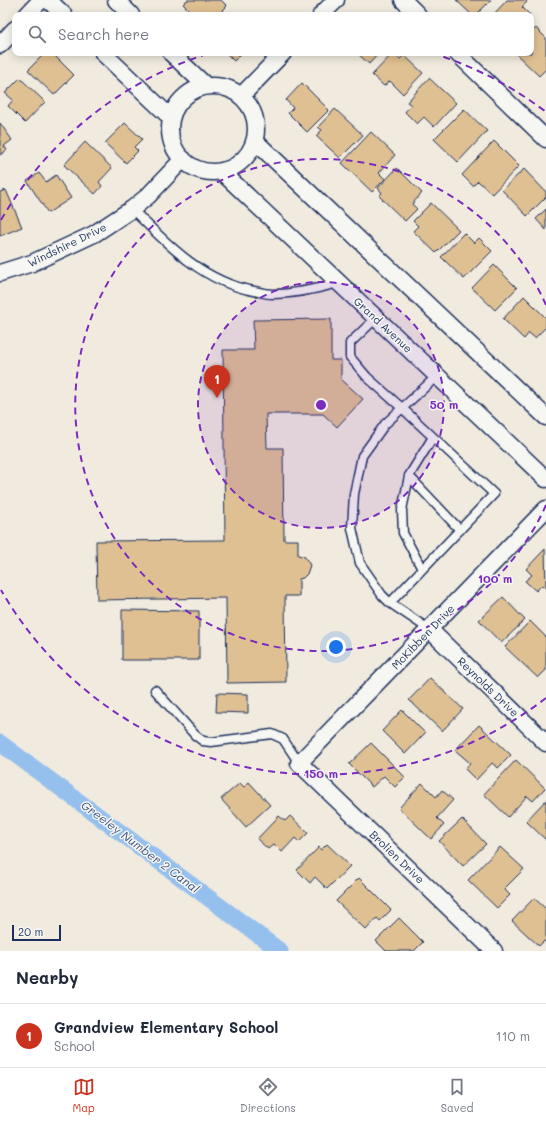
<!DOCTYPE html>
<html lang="en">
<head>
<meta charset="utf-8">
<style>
  :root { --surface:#fff; --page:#f2f2f3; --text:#1f2937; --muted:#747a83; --line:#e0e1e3; --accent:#c8321e }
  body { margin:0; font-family:Mali,sans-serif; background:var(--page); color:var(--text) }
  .scale { position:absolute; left:12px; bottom:10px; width:49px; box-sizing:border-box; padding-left:4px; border:2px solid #1b2f5e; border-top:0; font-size:11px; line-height:14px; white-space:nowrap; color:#1b2f5e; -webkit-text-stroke:3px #f6f6f2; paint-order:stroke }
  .you { position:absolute; left:336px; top:647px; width:14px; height:14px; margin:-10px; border:3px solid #fff; border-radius:50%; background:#1a73e8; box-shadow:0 0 0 6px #1a73e833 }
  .badge { display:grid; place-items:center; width:26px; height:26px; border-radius:50%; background:var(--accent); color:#fff; font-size:13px; font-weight:700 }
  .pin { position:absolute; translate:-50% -33px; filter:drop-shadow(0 1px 2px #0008) }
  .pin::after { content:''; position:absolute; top:21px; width:14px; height:12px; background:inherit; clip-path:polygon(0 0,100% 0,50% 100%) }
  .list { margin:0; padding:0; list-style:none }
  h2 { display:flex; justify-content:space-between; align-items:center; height:52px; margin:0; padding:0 16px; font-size:17px }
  h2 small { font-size:13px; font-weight:400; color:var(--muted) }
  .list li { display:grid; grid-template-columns:26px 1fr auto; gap:12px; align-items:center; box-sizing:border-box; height:64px; padding:0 16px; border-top:1px solid var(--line) }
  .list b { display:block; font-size:15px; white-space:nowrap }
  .list p { margin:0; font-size:13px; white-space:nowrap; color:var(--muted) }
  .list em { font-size:13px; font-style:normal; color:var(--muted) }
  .icon { flex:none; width:22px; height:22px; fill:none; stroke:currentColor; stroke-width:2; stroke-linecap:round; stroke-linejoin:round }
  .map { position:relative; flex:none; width:546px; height:951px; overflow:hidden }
  .search { position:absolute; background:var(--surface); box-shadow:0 2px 10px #0003; left:12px; right:12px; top:12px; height:44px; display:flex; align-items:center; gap:10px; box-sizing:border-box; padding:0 14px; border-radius:8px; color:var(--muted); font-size:15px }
  .sheet { height:116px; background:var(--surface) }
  nav { display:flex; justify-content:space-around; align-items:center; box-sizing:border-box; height:56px; border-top:1px solid var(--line); background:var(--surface); font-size:11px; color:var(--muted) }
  nav a { display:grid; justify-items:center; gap:2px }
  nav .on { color:var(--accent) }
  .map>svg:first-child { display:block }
</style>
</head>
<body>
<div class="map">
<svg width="546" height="951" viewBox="0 0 546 951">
  <rect width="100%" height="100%" fill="#f1ebdf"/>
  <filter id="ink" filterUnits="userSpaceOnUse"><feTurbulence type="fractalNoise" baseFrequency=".025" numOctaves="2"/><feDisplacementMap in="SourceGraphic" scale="8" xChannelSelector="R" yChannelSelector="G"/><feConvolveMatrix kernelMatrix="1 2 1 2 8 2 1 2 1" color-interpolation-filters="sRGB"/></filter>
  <g filter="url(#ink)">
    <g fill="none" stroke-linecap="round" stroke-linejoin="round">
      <path stroke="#95c0ee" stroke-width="17" d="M0,743L280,951"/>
    </g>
    <path fill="#dfc092" stroke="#1b2f5e" d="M187,0H221L227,6L218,15H188L191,12L183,4Z
      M456,0H491L476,15H472Z
      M507,0H525L527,2L522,7L530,15H493Z
      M536,28L546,38V69L539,76L515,53H531V33Z
      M45,53H52L74,75L54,95L28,70Z
      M226,53H242L234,61Z
      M357,53H379L369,64Z
      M393,53L400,59L404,55L423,73L403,94L390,81L384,86L372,75Z
      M20,78L45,102L25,123L8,106L13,100L5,93Z
      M429,78L456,103L434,127L424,117L417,124L405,112L411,105L407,102Z
      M302,83L329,110L307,132L288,113L293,108L286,100Z
      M335,109L363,135L340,158L316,136L322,130L318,127Z
      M464,109L487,131L458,162L434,139Z
      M0,123L12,140L4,146L7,150L0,155Z
      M125,123L142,139L134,147L138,151L126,163L105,143Z
      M371,132L395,155L379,173L385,179L372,192L342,163Z
      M494,141L519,166L492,194L478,181L473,186L462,175Z
      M85,142L112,168L99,182L102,186L95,194L64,165Z
      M397,168L422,193L412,204L417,209L405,221L379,196L382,193L378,188Z
      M524,169L546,192V197L527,216L502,190Z
      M39,173L46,182L56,175L71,198L48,213L27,181Z
      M6,190L22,227L0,236V192Z
      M431,203L459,230L436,253L413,231L418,226L413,221Z
      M546,209V230L536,219Z
      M464,233L474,243L479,238L492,251L464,279L441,257Z
      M494,265L517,288L495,310L472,288Z
      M524,296L546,318V327L535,338L529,333L524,339L503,319Z
      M331,319V360H341V379L363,399L337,427L323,414H266L267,448H283L284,540H298V555L305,557L310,565L307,574L303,578L299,579V596H285L286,682L227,683L226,598L97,600L96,541L225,540L223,350H254L253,320Z
      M545,549L546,589L542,585L536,591L525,581L532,575L526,569Z
      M503,597L525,620L501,643L479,620Z
      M122,610L199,611V660H122Z
      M530,621L546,637V670L538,678L505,647Z
      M430,678L463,709L442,731L409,700Z
      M217,693L248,694V713L216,712Z
      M402,710L425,733L405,754L382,731Z
      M479,725L511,755L498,768L492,763L476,780L465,769L470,763L455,750Z
      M371,743L405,777L395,787L384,776L372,787L349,764Z
      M516,760L545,788L533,801L527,796L508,817L484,794Z
      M249,782L270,805L246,827L221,799L240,783L244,787Z
      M422,783L436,797L442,790L453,800L437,818L444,825L431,839L399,808Z
      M546,800V840L526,821Z
      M279,816L285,821L290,816L308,833L299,842L295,838L282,852L274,844L268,849L257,839Z
      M462,819L486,844L463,866L439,841Z
      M327,844L350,866L327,889L315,877L310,883L297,870L319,847L321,850Z
      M500,847L524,869L504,889L510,895L497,908L468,880Z
      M359,878L391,910L380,921L377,918L366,930L336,901Z
      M534,898L546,909V942L544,941L539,946L512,921Z
      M399,918L423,942L414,951H386L376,941Z"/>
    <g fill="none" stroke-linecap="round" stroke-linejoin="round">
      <g stroke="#1b2f5e" stroke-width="11">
        <path id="lane" d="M132,209C167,244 203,282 254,291C260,292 266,294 272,294C295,294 317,289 338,283
          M376,318L350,343V357L367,377L402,408L494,494L390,603
          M409,476L460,530
          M422,569L403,533L402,510L409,476L433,437
          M430,630L390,603L382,595L360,563L352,528L354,494L362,456L385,424L437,376
          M155,690L195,735L203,741L211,742L272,734L283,739L299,763"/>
      </g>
      <g stroke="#1b2f5e" stroke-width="19">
        <path id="street" d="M48,0L64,15
          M116,0L131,15
          M403,0L418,15
          M27,15L41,0
          M321,15L336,0
          M0,45L15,29
          M103,53L170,117
          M171,53L205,85
          M457,53L546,139
          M170 129a43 43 0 1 1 86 0a43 43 0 1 1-86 0Z
          M241,96L283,53
          M255,141L546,417
          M221,171L546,479
          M0,273L32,263L94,234L132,209L148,196L183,159
          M430,630L546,743
          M494,951L299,763L546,509"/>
      </g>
      <use href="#lane" stroke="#f6f6f2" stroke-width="8"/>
      <use href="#street" stroke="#f6f6f2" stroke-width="16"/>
    </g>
  </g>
  <circle cx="321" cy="405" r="123" fill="#7b2cbf" fill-opacity=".12"/>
  <g fill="none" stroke="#7b2cbf" stroke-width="2" stroke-dasharray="7 5">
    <circle cx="321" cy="405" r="123"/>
    <path d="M546 505A246 246 0 1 1 546 305"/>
    <path d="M546 698A369 369 0 0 1 1 590M1 220A369 369 0 0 1 210 53M432 53A369 369 0 0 1 546 112"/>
  </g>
  <g text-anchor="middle" stroke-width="3" stroke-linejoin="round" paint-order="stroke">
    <g font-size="11" fill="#1b2f5e" stroke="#f6f6f2">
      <text transform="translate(67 245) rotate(-26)" y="4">Windshire Drive</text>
      <text transform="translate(383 325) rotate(43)" y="4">Grand Avenue</text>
      <text transform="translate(423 637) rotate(-46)" y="4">McKibben Drive</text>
      <text transform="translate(488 687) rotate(44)" y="4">Reynolds Drive</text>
      <text transform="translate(397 857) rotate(44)" y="4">Brolien Drive</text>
    </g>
    <g font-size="12" font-style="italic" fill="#3a5382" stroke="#f6f6f2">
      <text transform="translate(140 847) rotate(37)" y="4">Greeley Number 2 Canal</text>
    </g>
  </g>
  <circle cx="321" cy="405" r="6" fill="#7b2cbf" stroke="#f6f6f2" stroke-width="2"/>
  <g font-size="12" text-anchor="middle" font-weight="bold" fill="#7b2cbf" stroke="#f6f6f2" stroke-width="3" stroke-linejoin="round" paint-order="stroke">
    <text x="444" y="409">50 m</text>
    <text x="495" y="583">100 m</text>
    <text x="321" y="778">150 m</text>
  </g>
</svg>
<div class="scale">20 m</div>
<div class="you"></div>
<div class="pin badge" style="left:217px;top:398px">1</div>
<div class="search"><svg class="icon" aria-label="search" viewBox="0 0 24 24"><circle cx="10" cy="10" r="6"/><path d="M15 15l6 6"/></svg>Search here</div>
</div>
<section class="sheet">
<h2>Nearby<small></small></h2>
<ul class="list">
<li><span class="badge">1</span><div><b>Grandview Elementary School</b><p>School</p></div><em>110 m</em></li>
</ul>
</section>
<nav>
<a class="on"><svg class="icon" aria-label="map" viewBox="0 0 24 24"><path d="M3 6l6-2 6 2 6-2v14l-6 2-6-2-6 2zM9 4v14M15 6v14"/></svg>Map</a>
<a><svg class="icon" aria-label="directions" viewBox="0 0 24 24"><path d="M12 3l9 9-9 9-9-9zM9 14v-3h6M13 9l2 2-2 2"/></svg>Directions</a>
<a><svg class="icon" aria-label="saved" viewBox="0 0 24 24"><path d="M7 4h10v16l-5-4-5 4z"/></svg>Saved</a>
</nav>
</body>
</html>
